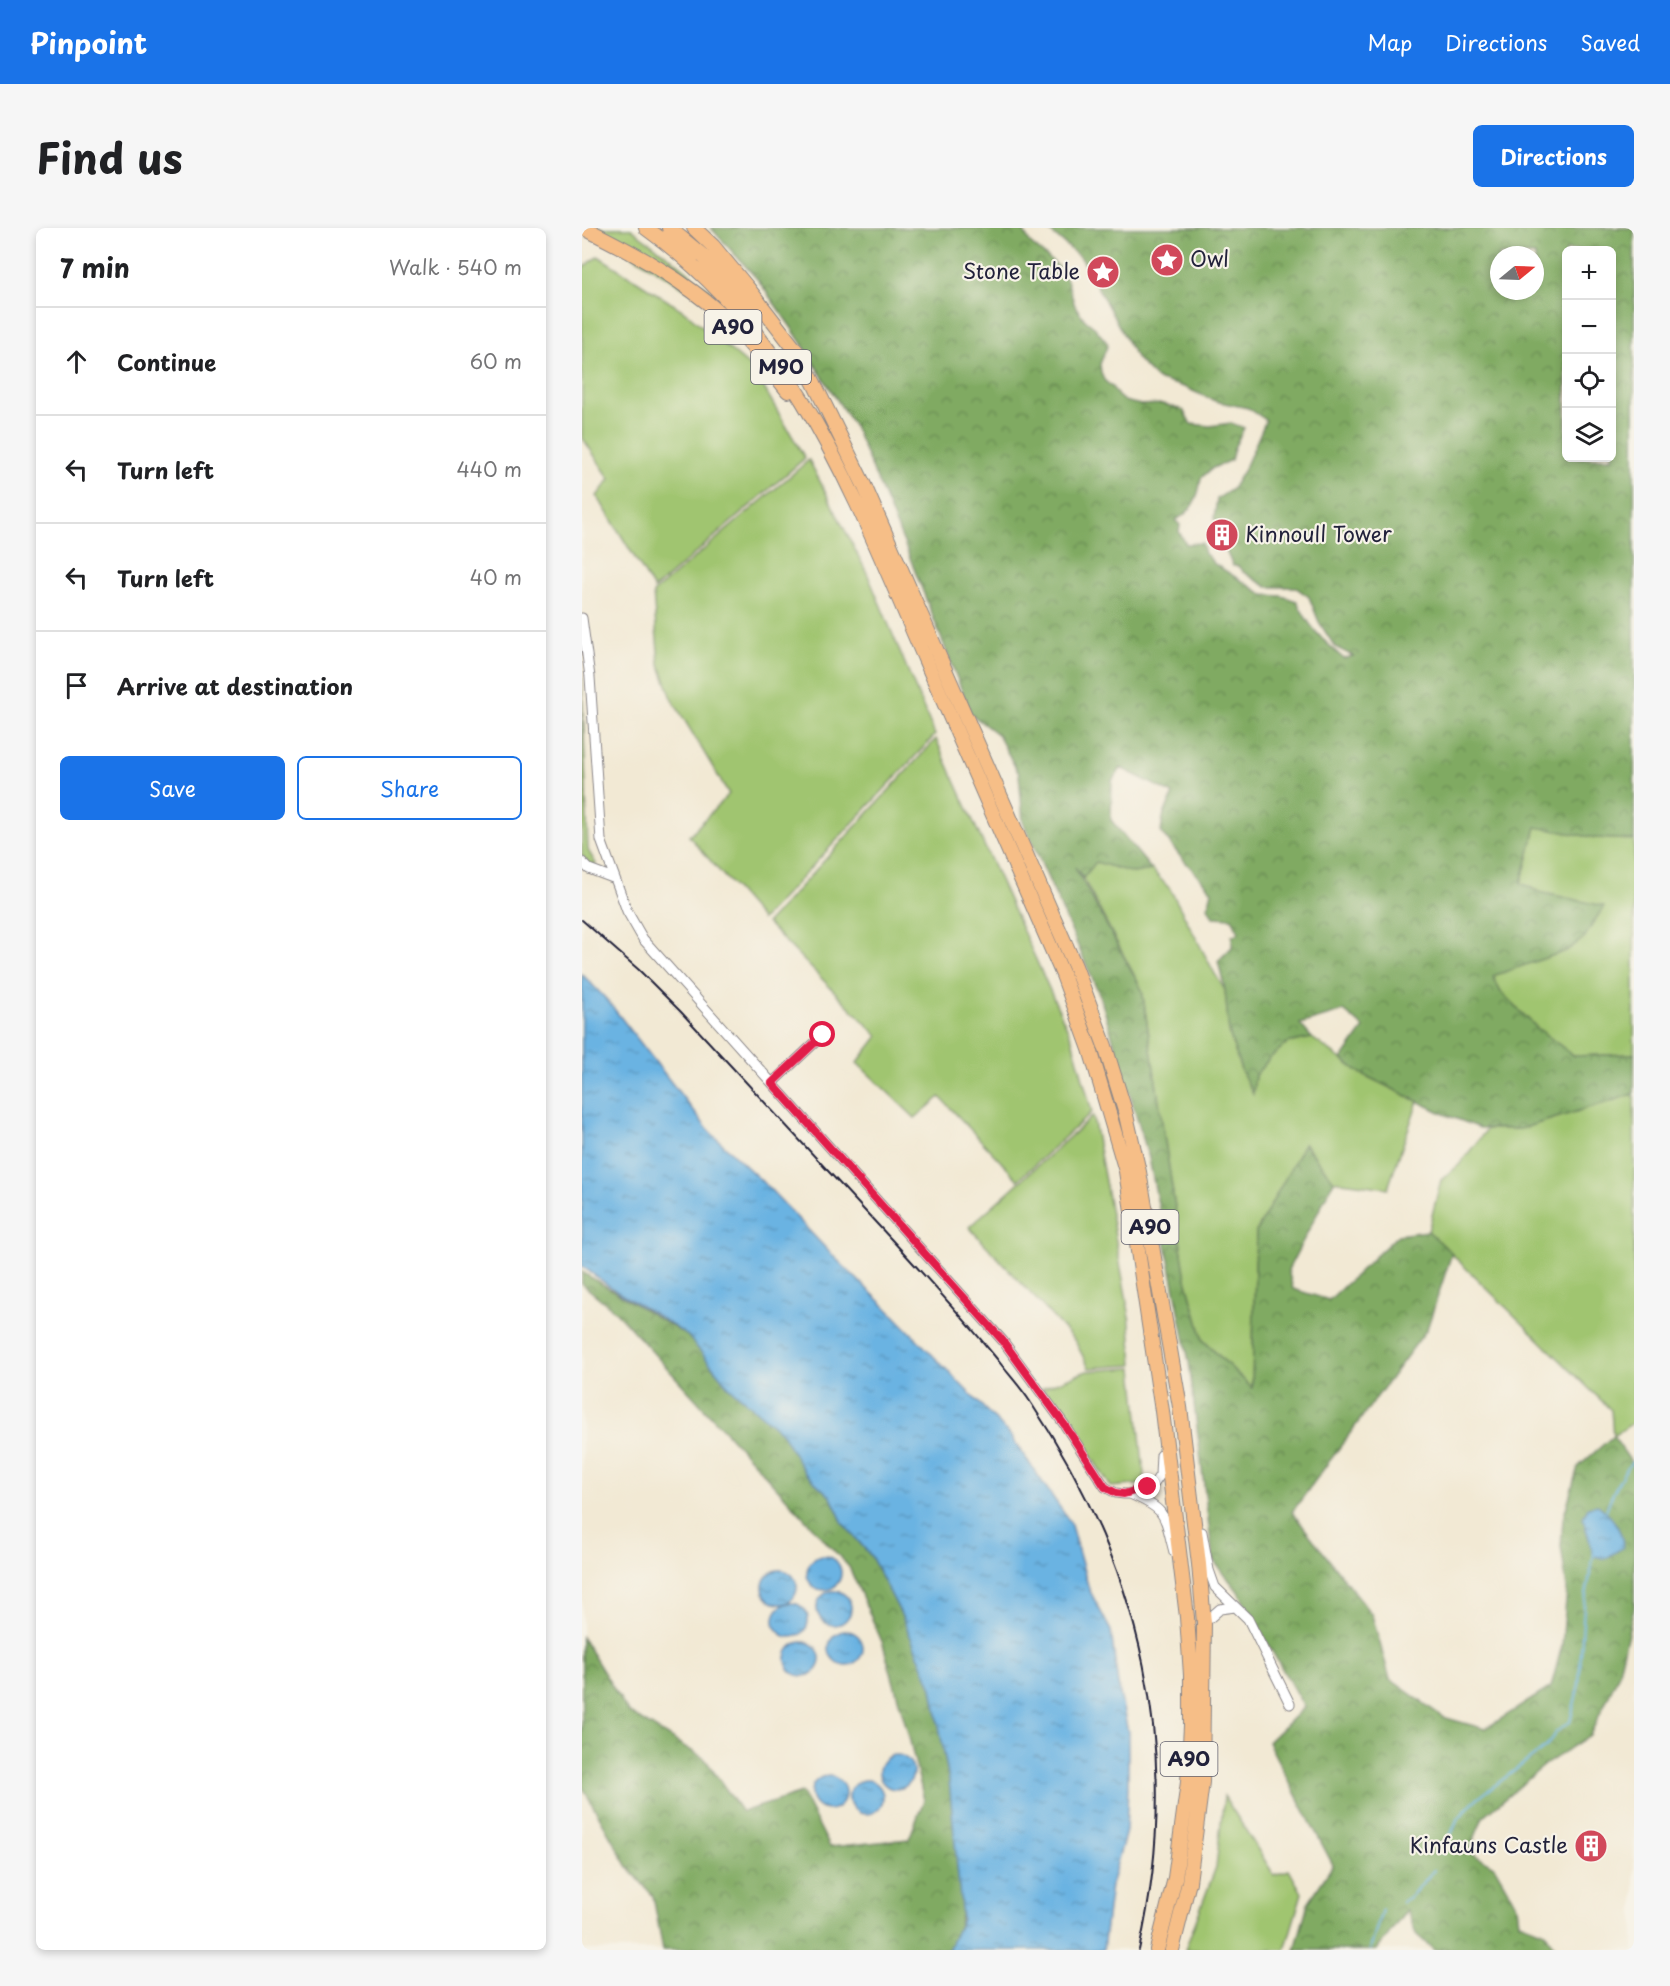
<!DOCTYPE html>
<html lang="en">
<head>
<meta charset="utf-8">
<style>
  :root { --surface:#fff; --page:#f6f6f6; --text:#202124; --muted:#757577; --line:#e0e0e0; --accent:#1a73e8 }
  body { margin:0; font-family:"Playpen Sans",sans-serif; background:var(--page); color:var(--text) }
  .controls { position:absolute; right:18px; top:18px; display:grid; overflow:hidden; border-radius:9px; box-shadow:0 3px 9px #0003 }
  .controls button { width:54px; height:54px; display:grid; place-items:center; padding:0; border:0; border-bottom:2px solid var(--line); background:var(--surface); color:var(--text); font:30px sans-serif }
  .compass { position:absolute; left:908px; top:18px; width:54px; height:54px; border-radius:50%; background:var(--surface); box-shadow:0 3px 9px #0003; rotate:71deg }
  .stop { position:absolute; width:18px; height:18px; margin:-14px; border:4px solid #e11d48; border-radius:50%; background:#fff }
  .stop.end { background:#e11d48; border-color:#fff; box-shadow:0 2px 6px #0008 }
  .list { margin:0; padding:0; list-style:none }
  h2 { display:flex; justify-content:space-between; align-items:center; height:78px; margin:0; padding:0 24px; font-size:26px }
  h2 small { font-size:20px; font-weight:400; color:var(--muted) }
  .list li { display:grid; grid-template-columns:39px 1fr auto; gap:18px; align-items:center; box-sizing:border-box; height:108px; padding:0 24px; border-top:2px solid var(--line) }
  .list b { display:block; font-size:22px; white-space:nowrap }
  .list em { font-size:20px; font-style:normal; color:var(--muted) }
  .actions { display:flex; gap:12px; padding:18px 24px }
  .actions a { flex:1; padding:14px 0; border:2px solid var(--accent); border-radius:9px; text-align:center; font-size:21px; color:var(--accent) }
  .actions .main { background:var(--accent); color:#fff }
  .icon { flex:none; width:33px; height:33px; fill:none; stroke:currentColor; stroke-width:2; stroke-linecap:round; stroke-linejoin:round }
  .map { position:relative; flex:none; width:1052px; height:1722px; overflow:hidden; border-radius:9px }
  header { display:flex; align-items:center; gap:36px; box-sizing:border-box; height:84px; padding:0 30px; background:var(--accent); color:#fff }
  header strong { font-size:28px }
  nav { display:flex; gap:33px; margin-inline-start:auto; font-size:21px }
  .intro { display:flex; align-items:center; justify-content:space-between; box-sizing:border-box; height:144px; padding:0 36px }
  h1 { margin:0; font-size:42px }
  .button { padding:15px 27px; border-radius:9px; background:var(--accent); color:#fff; font-size:21px; font-weight:700 }
  main { display:flex; gap:36px; padding:0 36px }
  aside { flex:1; background:var(--surface); border-radius:9px; box-shadow:0 3px 9px #0003 }
  .map>svg:first-child { display:block }
</style>
</head>
<body>
<header>
<strong>Pinpoint</strong>
<nav><a>Map</a><a>Directions</a><a>Saved</a></nav>
</header>
<div class="intro"><h1>Find us</h1><a class="button">Directions</a></div>
<main>
<aside>
<h2>7 min<small>Walk · 540 m</small></h2>
<ul class="list">
<li><svg class="icon" aria-label="ahead" viewBox="0 0 24 24"><path d="M12 20V5M6 11l6-6 6 6"/></svg><div><b>Continue</b></div><em>60 m</em></li>
<li><svg class="icon" aria-label="left" viewBox="0 0 24 24"><path d="M17 20v-9H6M10 6l-5 5 5 5"/></svg><div><b>Turn left</b></div><em>440 m</em></li>
<li><svg class="icon" aria-label="left" viewBox="0 0 24 24"><path d="M17 20v-9H6M10 6l-5 5 5 5"/></svg><div><b>Turn left</b></div><em>40 m</em></li>
<li><svg class="icon" aria-label="arrive" viewBox="0 0 24 24"><path d="M6 21V4h12l-3 4 3 4H6"/></svg><div><b>Arrive at destination</b></div></li>
</ul>
<div class="actions"><a class="main">Save</a><a>Share</a></div>
</aside>
<div class="map">
<svg width="1052" height="1722" viewBox="0 0 1052 1722">
  <defs>
    <pattern id="forest-crowns" width="20" height="18" patternUnits="userSpaceOnUse" patternTransform="scale(1.5)"><rect width="20" height="18" fill="#80aa62"/><path d="M2 6a3 3 0 1 1 6 0M12 15a3 3 0 1 1 6 0" fill="none" stroke="#688a52"/></pattern>
    <pattern id="water-ripples" width="26" height="14" patternUnits="userSpaceOnUse" patternTransform="scale(1.5)"><rect width="26" height="14" fill="#6ab3e2"/><path d="M2 4q2-2 4 0t4 0M15 11q2-2 4 0t4 0" fill="none" stroke="#5791b8"/></pattern>
  </defs>
  <rect width="100%" height="100%" fill="#f7f3e8"/>
  <filter id="ink" filterUnits="userSpaceOnUse"><feTurbulence type="fractalNoise" baseFrequency=".0167" numOctaves="2"/><feDisplacementMap in="SourceGraphic" scale="12" xChannelSelector="R" yChannelSelector="G"/><feConvolveMatrix kernelMatrix="1 2 1 2 8 2 1 2 1" color-interpolation-filters="sRGB"/></filter>
  <filter id="wash" filterUnits="userSpaceOnUse"><feTurbulence type="fractalNoise" baseFrequency=".008" numOctaves="4" result="noise"/><feDisplacementMap in="SourceGraphic" scale="24" xChannelSelector="R" yChannelSelector="G"/><feGaussianBlur stdDeviation="1.35" result="paint"/><feColorMatrix in="noise" values="0 0 0 0 0 0 0 0 0 0 0 0 0 0 0 0 0 1.4 0 .05"/><feComposite in="paint" operator="in"/></filter>
  <g filter="url(#wash)">
    <rect width="100%" height="100%" fill="#f2e9d4"/>
    <path fill="#a0c56f" stroke="#617455" stroke-width="1.5" d="M6,0H48L94,34L150,81L174,110L135,80Z
      M16,28L102,83L171,141L223,230L72,361L15,268L28,251L0,209V41Z
      M227,232L285,345L353,507L180,692L107,608L147,566L91,473L77,435L71,365Z
      M0,449L6,622L14,636L10,638L0,628Z
      M354,511L490,811L510,884L436,952L358,869L333,890L275,835L296,808L185,695Z
      M954,598L1014,610L1052,612V826L992,828L954,799L918,763L911,747L1021,678L957,664L939,655Z
      M514,633L551,645L570,642L588,661L633,746L643,762L647,804L659,842L671,864L673,847L688,830L705,815L730,810L780,846L836,873L806,960L752,953L723,916L674,1004L670,1160L621,1112L604,1052L560,762L501,650Z
      M1052,866V1194L1031,1208L1029,1182L846,1003L859,952L877,937L905,901H938Z
      M511,888L547,1084L551,1137L507,1140L493,1113L387,999Z
      M551,1140L563,1256L529,1259L478,1181L460,1160L505,1143Z
      M642,1568L692,1647L707,1642L720,1665L703,1722H603L634,1639Z"/>
    <path fill="url(#forest-crowns)" stroke="#51664e" stroke-width="1.5" fill-rule="evenodd" d="M129,0H440L448,15L478,40L485,52L493,78L503,92L513,100L526,116L518,136L519,145L522,152L530,159L536,168L542,173L559,177L581,176L601,182L609,196L628,198L649,195L662,200L652,220L649,232L631,240L619,250C617,267 610,285 593,292L598,297L597,304L604,316L620,315L623,326L627,329L631,335L682,367L700,368L715,373C727,400 740,411 762,431L771,428L753,419L737,394L727,369L713,359H685L661,344L656,338H651L644,323L651,311C647,298 644,296 632,291L635,271L650,261L663,240L684,192L666,180L633,173L602,159L575,151L555,131L500,31L464,0H1052V612L1014,610L954,599L939,655L957,664L1022,678L1002,710L984,723L911,748L918,763L954,799L992,828L1052,826V866L938,901L898,900L862,886L780,846L760,831L782,800L762,783L718,796L730,810L705,815L688,830L673,847L671,866L659,842L647,804L643,762L636,733L650,719V708L657,705L650,690L631,689L626,679L630,663L598,628L579,604L581,589L591,566L539,540L530,553L529,592L570,642L551,645L514,634L501,650L493,639L560,762L604,1051L621,1112L670,1160L674,1004L722,916L752,953L706,1042L711,1061L747,1072L816,1007L846,1003L870,1025L845,1101L710,1284L790,1387L808,1451L861,1489L903,1501L969,1459L980,1417L985,1361L979,1318L981,1291L996,1239L1031,1208L1052,1238V1379L1036,1448L1008,1507L963,1537L901,1589L887,1624L912,1638L935,1678L937,1694L963,1704L974,1722H852L834,1706L825,1682L795,1722H713L726,1675L751,1637L686,1514L722,1479L655,1362L631,1332L607,1134L567,930L518,768L441,594L437,546L416,507L389,486L322,315L273,200L211,102L176,52ZM984,22H1030V230H984ZM917,27H953V63H917Z
      M0,1044L106,1108L147,1159L198,1199L223,1245L249,1269L261,1295L289,1328L318,1384L351,1438L394,1631L375,1703L366,1722H81L71,1668L46,1639L0,1558V1409L46,1484L123,1531L160,1584L220,1565L248,1619L327,1611L342,1572L327,1509L301,1416L267,1339L33,1083L0,1056Z"/>
    <path fill="url(#water-ripples)" stroke="#466a8e" stroke-width="1.5" d="M0,746L26,773L127,903L188,961L251,1028L302,1077L428,1207L488,1294L507,1361L529,1403L536,1456L546,1504V1560L544,1603L529,1657L521,1722H366L380,1691L367,1552L350,1460L318,1384L289,1328L261,1295L249,1269L223,1245L199,1204L147,1159L106,1108L76,1088L37,1065L0,1038Z
      M1016,1277C1029,1287 1041,1302 1041,1319L1023,1331L1012,1328L1001,1290L1006,1279Z
      M225 1345a17 17 0 1 1 34 0a17 17 0 1 1-34 0Z
      M181 1359a17 17 0 1 1 34 0a17 17 0 1 1-34 0Z
      M235 1380a17 17 0 1 1 34 0a17 17 0 1 1-34 0Z
      M192 1392a17 17 0 1 1 34 0a17 17 0 1 1-34 0Z
      M247 1420a17 17 0 1 1 34 0a17 17 0 1 1-34 0Z
      M204 1431a17 17 0 1 1 34 0a17 17 0 1 1-34 0Z
      M297 1544a17 17 0 1 1 34 0a17 17 0 1 1-34 0Z
      M229 1565a17 17 0 1 1 34 0a17 17 0 1 1-34 0Z
      M267 1569a17 17 0 1 1 34 0a17 17 0 1 1-34 0Z"/>
    <g fill="none" stroke-linecap="round" stroke-linejoin="round">
      <path stroke="#6ab3e2" stroke-width="2" d="M1024,1283C1027,1272 1043,1238 1052,1233
        M860,1626L875,1592L891,1574L965,1518L973,1505L988,1494L997,1456L1002,1378L1012,1325
        M820,1674L829,1668L852,1642
        M788,1722L800,1682"/>
    </g>
  </g>
  <g filter="url(#ink)">
    <g fill="none" stroke-linecap="round" stroke-linejoin="round">
      <g stroke="#8a8688" stroke-width="11">
        <path id="minor" d="M0,390L8,449L19,612L45,683L61,711L421,1113L482,1196L523,1259L534,1265L542,1266H548L572,1256L578,1247L579,1227
          M0,634L7,641L31,650
          M190,855L241,807
          M548,1266C586,1282 582,1287 592,1324
          M620,1304L627,1342L633,1359L666,1391L708,1476
          M622,1395L638,1381L653,1379"/>
      </g>
      <g stroke="#8a8688" stroke-width="16">
        <path id="highway" d="M2,0C52,25 101,51 142,89C166,111 186,138 206,163
          M64,0C215,108 272,268 343,431C389,537 435,642 481,747L508,821L544,943L580,1183L605,1389L609,1447V1498L606,1554L593,1650L575,1722
          M87,0L121,28L171,80
          M112,0L131,18L165,59L216,125L230,151L282,257L493,738L523,818L543,883L557,944L598,1179L617,1336L622,1395L620,1554L607,1654L590,1722"/>
      </g>
      <use href="#minor" stroke="#fff" stroke-width="9"/>
      <use href="#highway" stroke="#f6be87" stroke-width="14"/>
      <path stroke="#22223b" stroke-width="2" d="M0,692L57,742L99,784C169,859 239,935 309,1011C345,1050 381,1089 415,1131C426,1146 439,1159 449,1175C560,1341 602,1525 557,1722"/>
    </g>
  </g>
  <g fill="none" stroke-linecap="round" stroke-linejoin="round" filter="url(#ink)">
    <path stroke="#e11d48" stroke-width="8" d="M241,807L190,855L421,1113L482,1196L523,1259L534,1265L542,1266L566,1259"/>
  </g>
  <defs>
    <g id="sight-disc" transform="scale(1.725)"><circle r="9.5" fill="#d1495b" stroke="#f7f3e8"/><path d="M0-6L1.8-2.2L6-1.7L2.9 1.2L3.7 5.4L0 3.3L-3.7 5.4L-2.9 1.2L-6-1.7L-1.8-2.2Z" fill="#fff"/></g>
    <g id="building-disc" transform="scale(1.725)"><circle r="9.5" fill="#d1495b" stroke="#f7f3e8"/><path d="M-4-6H4V6H1V3H-1V6H-4ZM-2.5-4.3h1.7v1.8h-1.7ZM.8-4.3h1.7v1.8H.8ZM-2.5-1h1.7V.8h-1.7ZM.8-1h1.7V.8H.8Z" fill="#fff"/></g>
  </defs>
  <g fill-rule="evenodd">
    <use href="#sight-disc" x="585" y="32"/>
    <use href="#sight-disc" x="521" y="44"/>
    <use href="#building-disc" x="640" y="307"/>
    <use href="#building-disc" x="1009" y="1618"/>
  </g>
  <g text-anchor="middle" stroke-width="4.5" stroke-linejoin="round" paint-order="stroke">
    <g fill="#f7f3e8" stroke="#62616f" stroke-width="1.5">
      <rect x="122.5" y="82" width="57" height="34" rx="4.5"/>
      <rect x="169" y="122" width="60" height="34" rx="4.5"/>
      <rect x="539.5" y="982" width="57" height="34" rx="4.5"/>
      <rect x="578.5" y="1514" width="57" height="34" rx="4.5"/>
    </g>
    <g font-size="20" font-weight="bold" fill="#22223b">
      <text x="151" y="106">A90</text>
      <text x="199" y="146">M90</text>
      <text x="568" y="1006">A90</text>
      <text x="607" y="1538">A90</text>
    </g>
    <g font-size="21" fill="#22223b" stroke="#f7f3e8" text-anchor="start">
      <text x="608" y="39">Owl</text>
      <text x="498" y="51" text-anchor="end">Stone Table</text>
      <text x="663" y="314">Kinnoull Tower</text>
      <text x="986" y="1625" text-anchor="end">Kinfauns Castle</text>
    </g>
  </g>
</svg>
<div class="controls">
<button>+</button>
<button>−</button>
<button><svg class="icon" aria-label="locate" viewBox="0 0 24 24"><circle cx="12" cy="12" r="6"/><path d="M12 2v4M12 18v4M2 12h4M18 12h4"/></svg></button>
<button><svg class="icon" aria-label="layers" viewBox="0 0 24 24"><path d="M12 4l9 5-9 5-9-5zM3 14l9 5 9-5"/></svg></button>
</div>
<svg class="compass" viewBox="-18 -18 36 36"><path d="M0-13l5 13h-10z" fill="#e53935"/><path d="M0 13l5-13h-10z" fill="#757577"/></svg>
<div class="stop" style="left:241px;top:807px"></div>
<div class="stop end" style="left:566px;top:1259px"></div>
</div>
</main>
</body>
</html>
